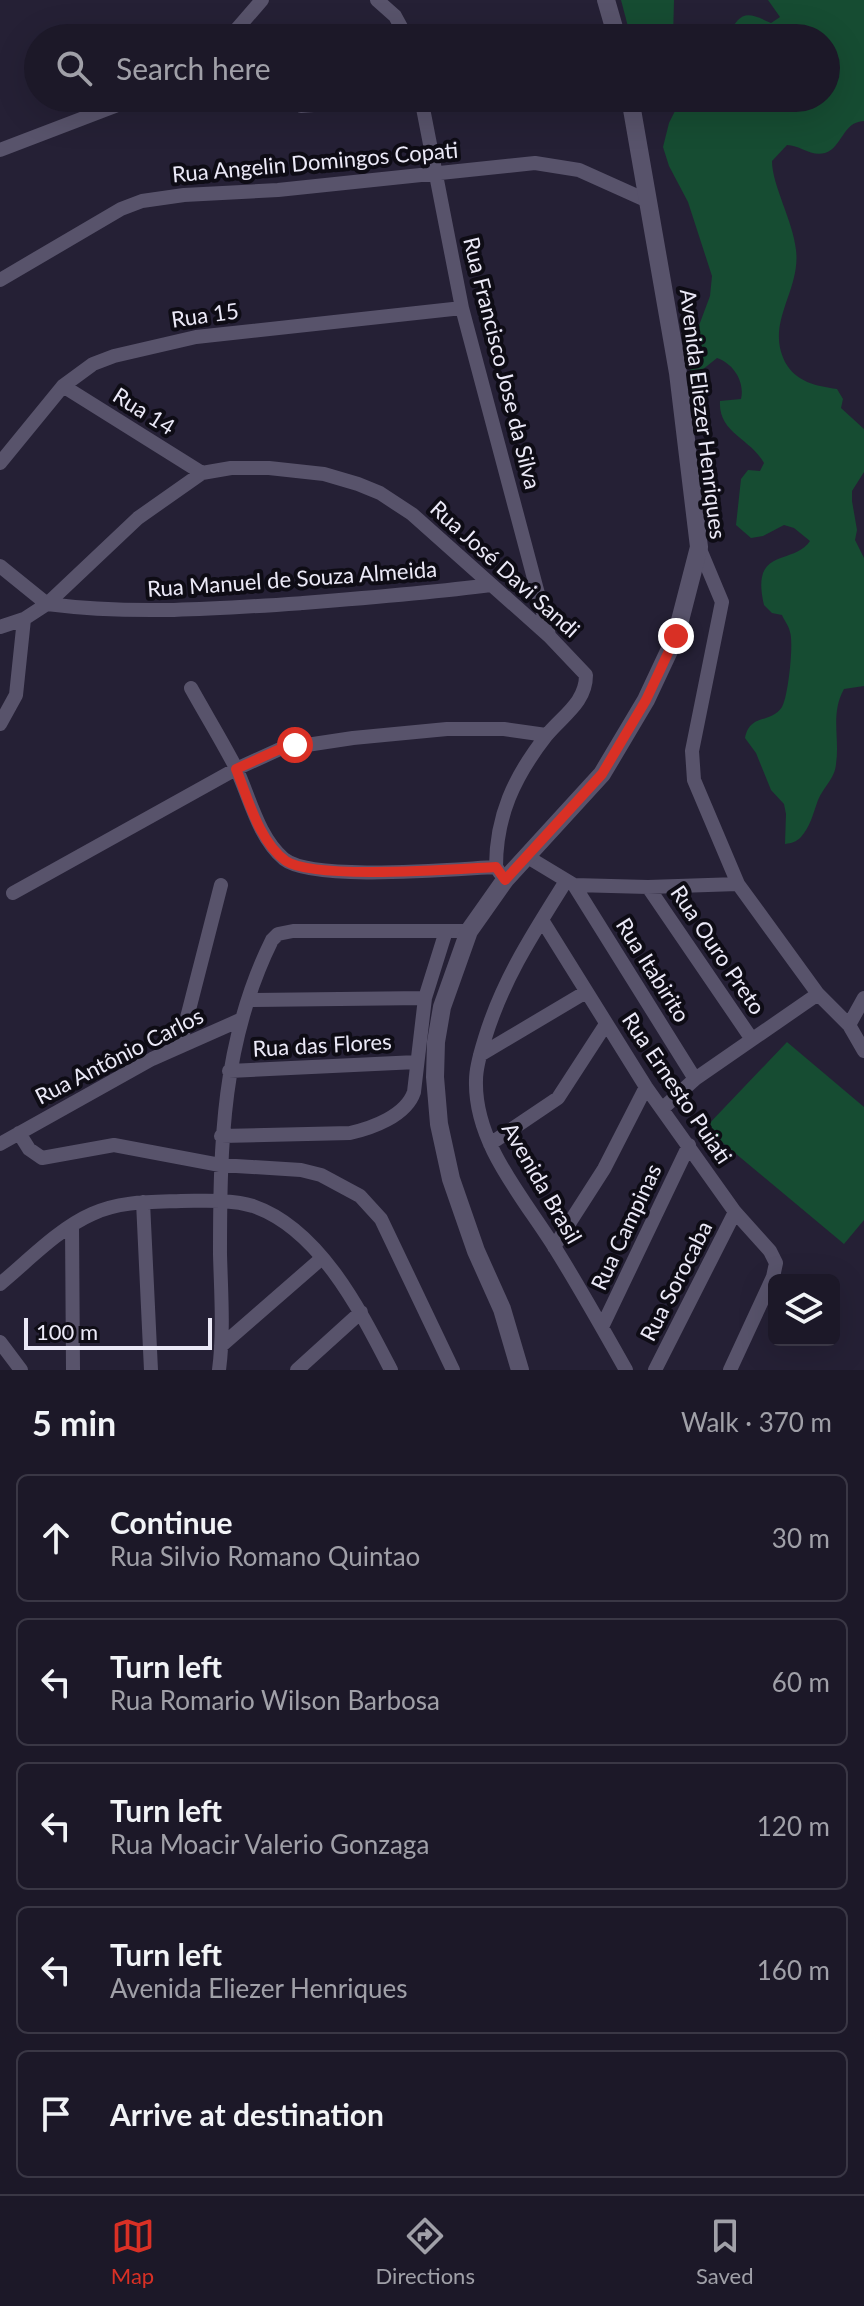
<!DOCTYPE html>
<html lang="en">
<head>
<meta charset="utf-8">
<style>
  :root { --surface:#1c1828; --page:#252130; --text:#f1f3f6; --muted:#a0a0a8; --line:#3a3745; --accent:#d93025 }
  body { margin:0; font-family:Lato,sans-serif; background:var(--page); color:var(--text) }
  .controls { position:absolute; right:24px; bottom:24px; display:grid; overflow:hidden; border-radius:12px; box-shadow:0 8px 32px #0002 }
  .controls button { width:72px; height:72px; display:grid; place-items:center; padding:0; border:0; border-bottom:2px solid var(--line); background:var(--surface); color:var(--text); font:40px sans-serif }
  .scale { position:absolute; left:24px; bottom:20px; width:188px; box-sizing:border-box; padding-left:8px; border:4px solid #ebe9f7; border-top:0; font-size:22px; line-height:28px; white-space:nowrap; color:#ebe9f7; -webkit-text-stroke:6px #0e0c15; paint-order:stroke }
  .stop { position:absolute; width:24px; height:24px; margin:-18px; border:6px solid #d93025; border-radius:50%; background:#fff }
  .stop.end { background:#d93025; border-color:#fff; box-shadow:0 2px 8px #0008 }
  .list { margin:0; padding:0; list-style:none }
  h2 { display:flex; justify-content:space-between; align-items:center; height:104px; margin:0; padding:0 32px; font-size:34px }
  h2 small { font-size:26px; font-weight:400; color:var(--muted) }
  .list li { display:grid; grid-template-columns:52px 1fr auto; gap:24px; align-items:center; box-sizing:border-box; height:128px; margin:0 16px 16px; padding:0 16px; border:2px solid var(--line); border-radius:12px }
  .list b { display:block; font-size:30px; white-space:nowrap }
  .list p { margin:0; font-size:26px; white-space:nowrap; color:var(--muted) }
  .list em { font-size:26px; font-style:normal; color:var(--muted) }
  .icon { flex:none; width:44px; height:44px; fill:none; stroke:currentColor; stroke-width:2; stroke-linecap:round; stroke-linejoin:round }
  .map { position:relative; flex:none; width:864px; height:1370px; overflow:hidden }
  .search { position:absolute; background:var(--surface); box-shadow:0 8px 32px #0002; left:24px; right:24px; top:24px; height:88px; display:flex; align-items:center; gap:20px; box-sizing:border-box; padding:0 28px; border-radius:44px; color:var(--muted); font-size:30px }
  .sheet { height:824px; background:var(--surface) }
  nav { display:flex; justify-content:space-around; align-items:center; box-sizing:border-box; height:112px; border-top:2px solid var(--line); background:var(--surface); font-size:22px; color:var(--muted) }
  nav a { display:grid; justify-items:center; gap:4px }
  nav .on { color:var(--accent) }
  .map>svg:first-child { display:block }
</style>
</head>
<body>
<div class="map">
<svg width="864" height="1370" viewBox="0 0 864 1370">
  <rect width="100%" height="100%" fill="#252035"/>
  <path fill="#164c32" d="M621,0H674L673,38H631Z
    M768,0H864V121C842,122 843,147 825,153C811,157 800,145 787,145L772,161C772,185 793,221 796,250C801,291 765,322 785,362C796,382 816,386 837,389L843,399L841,408L864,429V472L852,491V501L857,530L855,540L864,558V686L844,689C830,714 840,738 836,764C835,779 822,788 817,803C813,814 810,827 801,837C796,842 792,843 785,844L786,814L784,804L771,790L756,753L745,738C750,713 771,724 782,707C788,698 794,643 790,632C789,626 784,620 782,615L772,613L764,605C750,546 793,566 810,541L794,528L784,525L763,536L751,538L736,525L741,479L748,470L760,471L764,463C750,438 718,433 720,401L741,399C745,382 734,364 717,358L702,370L691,374L688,355L710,296L712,276L688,202L669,166L663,147L669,123L678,105L698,106L708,100L707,98H826V38H727C740,11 746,11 771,23L780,17Z
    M787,1042L864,1107V1220L844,1244L705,1128Z"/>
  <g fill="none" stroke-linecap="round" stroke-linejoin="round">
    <path stroke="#58536b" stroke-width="14" d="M377,0L395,16L407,38
      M229,38L262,0
      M421,98L462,308L549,635
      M301,106L401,98
      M0,150L136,98
      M0,280L121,209L142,201L184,195L278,190L535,163L579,170L648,201
      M63,386L202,473
      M0,463L63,386L93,364L114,356L196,337L462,308
      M699,547L722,602L692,751L694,780L738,884L818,994L849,1025L864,1051
      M0,566L47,604
      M47,604C133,615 217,609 303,603C366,598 429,593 491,585
      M0,627L24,619L47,604L138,518L202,473L231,468H269L324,474L358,484L380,493L412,514L549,636L586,675C586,703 562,716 546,736C514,777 496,816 496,867
      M191,688C206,715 222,741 236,768C250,798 258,837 284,859C313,882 454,869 496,867L500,873
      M0,724L16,695L24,619
      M526,856L574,885L648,887L738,884
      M566,881C534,932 503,979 485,1038C481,1051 476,1066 476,1080C474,1143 523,1197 555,1248C580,1288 603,1329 626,1370
      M574,885L695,1079
      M648,887L751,1038
      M13,893L236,769L280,749L353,738L447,729H504L546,735
      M542,920L646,1087L735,1212L770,1251L776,1263L773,1277L730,1370
      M249,1000L425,998
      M849,1025L864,998
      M180,1045L221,885
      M480,1055L586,992
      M229,1071L417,1062
      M662,1109L695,1079L818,994
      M19,1133L29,1149L42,1158L114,1145L220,1165L301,1170L321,1175L360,1196L381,1219L453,1370
      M221,1136L350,1133C372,1128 406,1116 414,1092L425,998L446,931
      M0,1144L152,1059L240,1020
      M490,1144L558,1098L606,1024
      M143,1202L151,1370
      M72,1225L73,1370
      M554,1247L604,1169L646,1087
      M0,1284C28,1261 58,1229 92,1214C120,1201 151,1202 181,1201C205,1201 230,1199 253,1206C320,1229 361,1312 391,1370
      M602,1327L689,1145
      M0,1342L21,1370
      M221,1346L322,1258
      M219,1370C224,1332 221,1293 220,1254C220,1144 222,1041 272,940L278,934L293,931H469
      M297,1370L361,1312
      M655,1370L735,1212"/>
    <path stroke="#58536b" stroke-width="18" d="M606,0L617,38
      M520,1370L502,1309L476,1251L451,1179L439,1124L435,1077L436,1042L442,1007L469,931L505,880L602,774L646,700L676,636L699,547L678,373L630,98"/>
  </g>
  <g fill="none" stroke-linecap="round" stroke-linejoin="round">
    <path stroke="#d93025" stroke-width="10" d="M295,745L280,749L236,769C248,798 259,842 286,861C314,880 455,869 496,867L505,880L602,774L646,700L676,636"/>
  </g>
  <g text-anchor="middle" stroke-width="8" stroke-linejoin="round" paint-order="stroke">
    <g font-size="22" fill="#ebe9f7" stroke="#0e0c15">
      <text transform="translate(315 162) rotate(-5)" y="8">Rua Angelin Domingos Copati</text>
      <text transform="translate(205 315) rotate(-8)" y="8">Rua 15</text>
      <text transform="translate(502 363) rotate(76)" y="8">Rua Francisco Jose da Silva</text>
      <text transform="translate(144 411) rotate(32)" y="8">Rua 14</text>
      <text transform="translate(703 414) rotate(83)" y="8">Avenida Eliezer Henriques</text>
      <text transform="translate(505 569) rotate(42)" y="8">Rua José Davi Sandi</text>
      <text transform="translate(292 579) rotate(-4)" y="8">Rua Manuel de Souza Almeida</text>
      <text transform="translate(718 950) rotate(56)" y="8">Rua Ouro Preto</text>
      <text transform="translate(653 970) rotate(58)" y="8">Rua Itabirito</text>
      <text transform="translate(322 1045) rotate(-3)" y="8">Rua das Flores</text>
      <text transform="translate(119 1056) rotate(-27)" y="8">Rua Antônio Carlos</text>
      <text transform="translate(677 1088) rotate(56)" y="8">Rua Ernesto Puiati</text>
      <text transform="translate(542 1183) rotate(60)" y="8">Avenida Brasil</text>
      <text transform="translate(626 1227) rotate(-65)" y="8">Rua Campinas</text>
      <text transform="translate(676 1281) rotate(-63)" y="8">Rua Sorocaba</text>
    </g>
  </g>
</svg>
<div class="controls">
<button><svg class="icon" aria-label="layers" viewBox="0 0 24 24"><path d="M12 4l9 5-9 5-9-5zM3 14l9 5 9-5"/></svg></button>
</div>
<div class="scale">100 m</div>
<div class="stop" style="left:295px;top:745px"></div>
<div class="stop end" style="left:676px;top:636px"></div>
<div class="search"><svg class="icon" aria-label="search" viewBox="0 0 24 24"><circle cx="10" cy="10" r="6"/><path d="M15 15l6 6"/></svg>Search here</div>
</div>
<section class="sheet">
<h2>5 min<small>Walk · 370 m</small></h2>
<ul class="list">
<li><svg class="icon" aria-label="ahead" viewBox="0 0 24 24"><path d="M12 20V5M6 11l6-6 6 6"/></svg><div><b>Continue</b><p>Rua Silvio Romano Quintao</p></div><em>30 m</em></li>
<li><svg class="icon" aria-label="left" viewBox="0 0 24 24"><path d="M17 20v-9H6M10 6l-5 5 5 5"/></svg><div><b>Turn left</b><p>Rua Romario Wilson Barbosa</p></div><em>60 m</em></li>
<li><svg class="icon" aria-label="left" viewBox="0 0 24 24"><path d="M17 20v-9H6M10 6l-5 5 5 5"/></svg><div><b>Turn left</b><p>Rua Moacir Valerio Gonzaga</p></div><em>120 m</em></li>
<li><svg class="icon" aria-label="left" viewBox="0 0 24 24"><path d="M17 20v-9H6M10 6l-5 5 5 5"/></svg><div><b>Turn left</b><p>Avenida Eliezer Henriques</p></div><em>160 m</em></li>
<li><svg class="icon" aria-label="arrive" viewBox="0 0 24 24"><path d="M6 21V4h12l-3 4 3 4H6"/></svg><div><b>Arrive at destination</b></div></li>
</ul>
</section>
<nav>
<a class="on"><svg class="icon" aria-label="map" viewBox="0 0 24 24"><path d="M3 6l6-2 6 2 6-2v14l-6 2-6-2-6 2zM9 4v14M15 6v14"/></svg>Map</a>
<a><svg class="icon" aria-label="directions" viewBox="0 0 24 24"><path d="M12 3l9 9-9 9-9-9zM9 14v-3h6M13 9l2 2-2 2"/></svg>Directions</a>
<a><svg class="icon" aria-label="saved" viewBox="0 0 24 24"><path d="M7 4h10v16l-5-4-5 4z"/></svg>Saved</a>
</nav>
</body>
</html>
